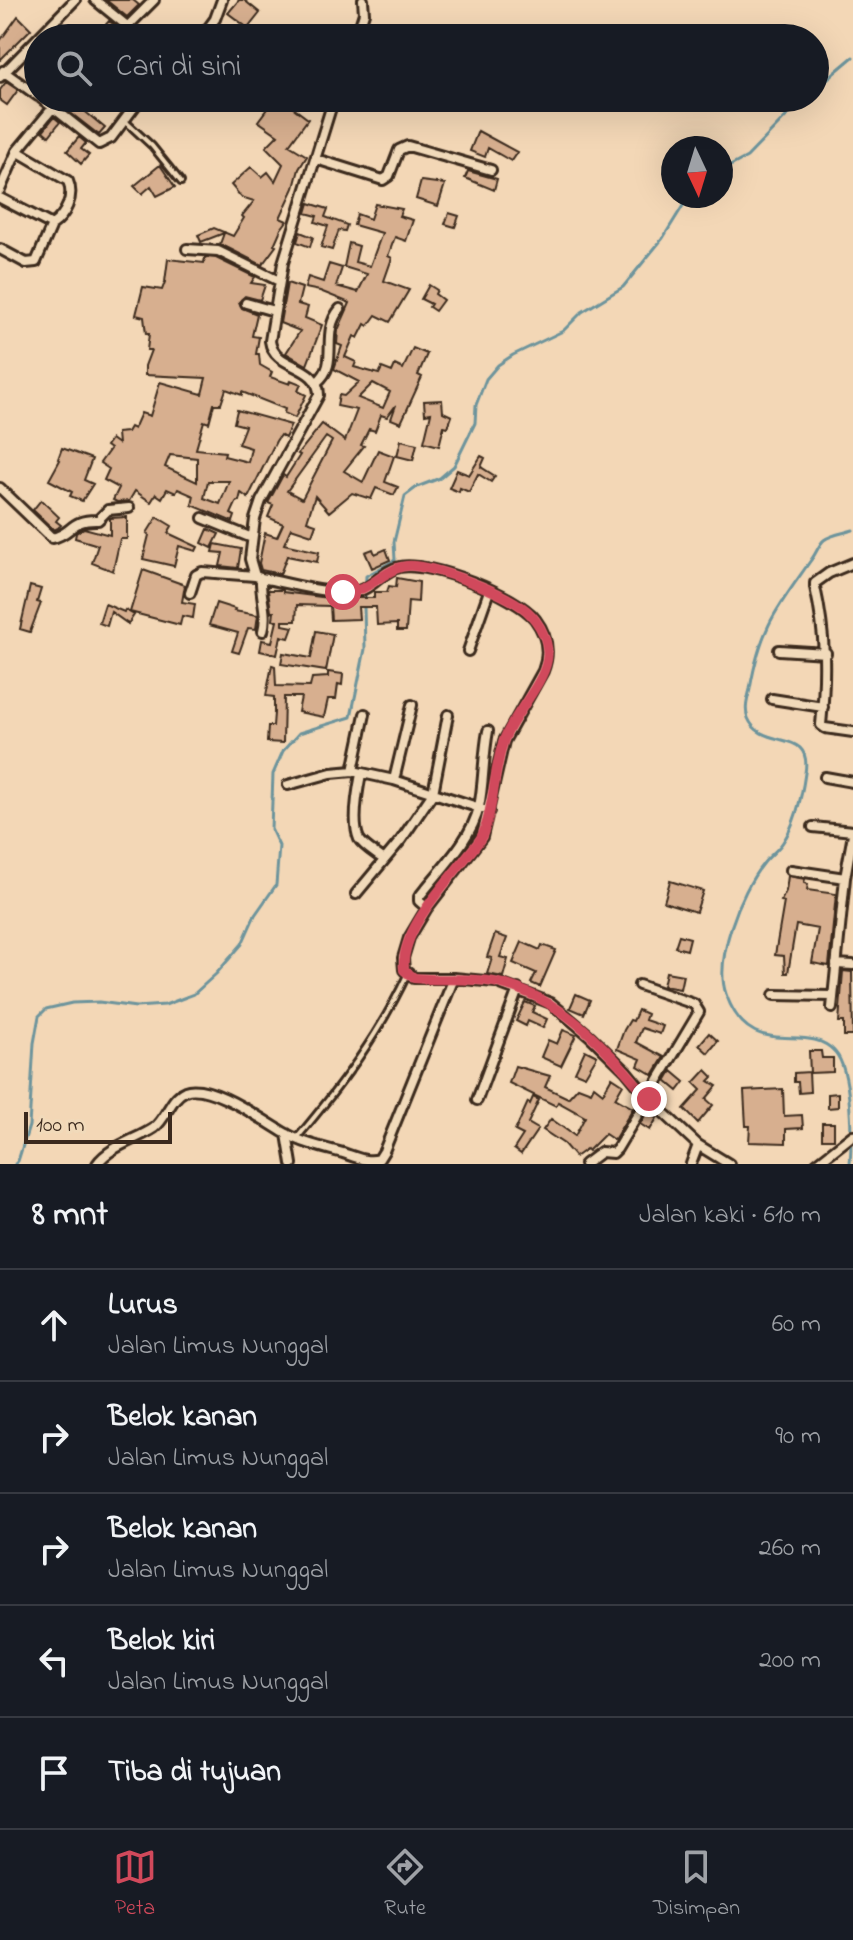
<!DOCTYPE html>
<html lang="id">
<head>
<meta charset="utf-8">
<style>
  :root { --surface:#171b24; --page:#20242c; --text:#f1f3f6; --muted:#9ea1a6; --line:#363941; --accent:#d1495b }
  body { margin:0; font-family:"Indie Flower",sans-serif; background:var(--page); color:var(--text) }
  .compass { position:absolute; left:661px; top:136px; width:72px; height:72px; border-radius:50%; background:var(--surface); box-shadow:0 8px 32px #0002; rotate:176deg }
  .scale { position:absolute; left:24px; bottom:20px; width:148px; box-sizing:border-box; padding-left:8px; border:4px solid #3b2a1e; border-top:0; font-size:22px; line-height:28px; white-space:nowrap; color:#3b2a1e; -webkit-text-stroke:6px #f1daba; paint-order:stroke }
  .stop { position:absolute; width:24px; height:24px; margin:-18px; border:6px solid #d1495b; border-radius:50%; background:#fff }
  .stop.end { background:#d1495b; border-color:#fff; box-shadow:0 2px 8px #0008 }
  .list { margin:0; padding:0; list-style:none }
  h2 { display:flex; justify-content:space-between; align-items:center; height:104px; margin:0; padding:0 32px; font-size:34px }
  h2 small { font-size:26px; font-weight:400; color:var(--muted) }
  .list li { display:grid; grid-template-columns:52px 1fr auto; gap:24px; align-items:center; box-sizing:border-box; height:112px; padding:0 32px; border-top:2px solid var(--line) }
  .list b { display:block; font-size:30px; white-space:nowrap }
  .list p { margin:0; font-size:26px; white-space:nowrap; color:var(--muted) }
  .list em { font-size:26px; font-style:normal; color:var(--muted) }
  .icon { flex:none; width:44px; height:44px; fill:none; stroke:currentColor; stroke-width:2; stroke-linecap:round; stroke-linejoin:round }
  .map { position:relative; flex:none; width:853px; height:1164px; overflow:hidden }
  .search { position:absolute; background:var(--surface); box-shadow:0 8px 32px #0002; left:24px; right:24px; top:24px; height:88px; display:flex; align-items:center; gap:20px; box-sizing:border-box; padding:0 28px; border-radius:44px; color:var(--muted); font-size:30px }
  .sheet { height:664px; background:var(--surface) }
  nav { display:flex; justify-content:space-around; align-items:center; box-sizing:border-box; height:112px; border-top:2px solid var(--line); background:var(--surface); font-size:22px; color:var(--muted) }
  nav a { display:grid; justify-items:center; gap:4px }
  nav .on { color:var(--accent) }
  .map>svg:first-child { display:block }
</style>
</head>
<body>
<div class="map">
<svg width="853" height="1164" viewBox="0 0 853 1164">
  <rect width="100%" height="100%" fill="#f3d7b6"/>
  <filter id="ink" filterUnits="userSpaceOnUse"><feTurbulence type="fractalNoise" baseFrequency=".0125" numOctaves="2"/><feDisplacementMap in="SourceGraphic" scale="16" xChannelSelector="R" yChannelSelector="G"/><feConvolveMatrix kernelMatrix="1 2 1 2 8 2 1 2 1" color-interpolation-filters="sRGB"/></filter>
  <g filter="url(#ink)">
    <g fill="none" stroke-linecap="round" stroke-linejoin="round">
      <path stroke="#6d949c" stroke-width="3" d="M815,89L853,57
        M721,171L747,157L804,98
        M365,599L366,576L395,560L394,542L405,496L417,487L440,478L454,466L475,423L476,405L486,379L498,365L513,355L563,331L582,312L623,287L663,238L689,196
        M15,1164L18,1161L29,1126L34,1043L39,1016L46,1009L72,1003L99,1002L136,1007L165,1005L194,994L216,974L242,944L255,915L276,885L279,846L271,829L273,774L283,751L299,733L351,717L365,649L364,606
        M850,1164C852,1139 852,1071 835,1052C806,1019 751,1065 726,994C714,960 740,892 763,864C769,856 778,850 783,842C795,824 802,795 805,773C813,726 762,752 748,718C744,709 748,698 750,689C761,626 776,610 811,560C816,554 819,544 824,540C832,534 844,533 853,530"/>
    </g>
    <path fill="#d7af8f" stroke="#3b2a1e" stroke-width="2" fill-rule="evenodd" d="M106,0H133L139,5L127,17Z
      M239,0H244L260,13L248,28L228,13Z
      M18,16L31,29L0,60V41Z
      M109,21L117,27L109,38H104L98,33Z
      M224,30L235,38H210L215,31Z
      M6,82L18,90L7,105L0,100V90Z
      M70,98H92L82,109L105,128L99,135L63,107Z
      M275,98H280L308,119L289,145L307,156L299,169L294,188L280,218L287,221L281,229L274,245L276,246L262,265L220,244L224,233L201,242L198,235L214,228L233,236L244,218L242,216L254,201L241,197L231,185L251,167L262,177L268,172L275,181L283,164L266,147L278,135L258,121Z
      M54,117L60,122L49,136L43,131Z
      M478,131L517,152L511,161L488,148L485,157L470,151Z
      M79,137L86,143L81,149L89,155L81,164L67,151Z
      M160,165L175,187L157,196L151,186L142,194L134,186Z
      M468,171L497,179L494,190L465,178Z
      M421,181L445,184L438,206L416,199Z
      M309,203L328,209L325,217L347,225L345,231L339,230L332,250L321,247L328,226L315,222L317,216L306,213Z
      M375,204L402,209L399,216L413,220L406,241L395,237L388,256L392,258L384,281L409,290L390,322L376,315L368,326L365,324L358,338L354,336L345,357L356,362L354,367L379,374L382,368L392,372L395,365L403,369L413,348L427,354L418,375L422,377L401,423L391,419L396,405L387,417L381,415L375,431L369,429L361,445L364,446L344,471L363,482L378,450L394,456L385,482L398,487L394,495L376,488L371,499L352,493L329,512L315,496L307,521L316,524L312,535L291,528L284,544L319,552L317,562L287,556L280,574L261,570L259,563L265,533L277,537L283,524L268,517L273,505L268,503L283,475L286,477L300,455L298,454L322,424L345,441L357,410L337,406L339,395L344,396L359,382L334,369L342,346L337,344L338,330L350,303L320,291L305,288L308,277L323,282L329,264L342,268L336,286L358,292L367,274L344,267L349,243L359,246L355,262L370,266L382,233L354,225L357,214L370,219ZM373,383L390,392L383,408L358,398ZM326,437L332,441L302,499L287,491Z
      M449,213L459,216L455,227L445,224Z
      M300,232L313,237L310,247L297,242Z
      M205,257L216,258L255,277L251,283L265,285L260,300L245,296L239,302L242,308L257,314L252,336L259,337L256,354H259L260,365L272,372L270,377L290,384L291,380L301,384L298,391L306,395L295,418L284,413L285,409L242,392V395L226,389L221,404H214L209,423L204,421L196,449L225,452L224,456L248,462L251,448L238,444L245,426L234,423L237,410L291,425L285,438L280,435L276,441L248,498L241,493L239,501H237L231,514L235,516L233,522L192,505L194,496L178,489L176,493L167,489L162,498L156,494L151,502L135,491L129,501L117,502L113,500L119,488L104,480L109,469L100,463L110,449L106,446L111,439L118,444L117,433L127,432L130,427L134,429L141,413L150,416L160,382L202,394L206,378L145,375V366L151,350H147L149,334H146L144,317L136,315L143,287L162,290L165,282L168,259L204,263ZM170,455L197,458V482L165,467ZM208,481H229L220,504L204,498Z
      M287,283L302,288L298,304L308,307L305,318L322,325L307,365L286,353L300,331L280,323Z
      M429,285L437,290L435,294L443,300L435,311L429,307L431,304L421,299Z
      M442,400L443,412L452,416L448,427L444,426L439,446L424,442L431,413L425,414L424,401Z
      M401,440L417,444L413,460L397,456Z
      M62,448L92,459L84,480L93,484L82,501L70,496L72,492L49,480L60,460L58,459Z
      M481,456L485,458L481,467L495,476L491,482L478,474L469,492L460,488L459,492L449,488L457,470L469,475Z
      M41,500L59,517L56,521L61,525L58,528L54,530L33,510Z
      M127,517V539H120L113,571L92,563L98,545L75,538L76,533L84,528L110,535V518Z
      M157,517L172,526L168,533L198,547L196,551L179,546L174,566L143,559L149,535L147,533Z
      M208,529L219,534L212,548L202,543Z
      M215,544L241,549L238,568L220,566L223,553L213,552Z
      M373,549L375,554L386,549L390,560L372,568L365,552Z
      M143,570L185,585L182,602L195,604L193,618L182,616L180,625L130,612Z
      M397,578L419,582L418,602L408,601L406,631H397V624L377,625L376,607H358L359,619L331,620L330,606L297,605L296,621H283V625L293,627L289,638L281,636L277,655L260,651L262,640L272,642L277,621L273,620L274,612H271L268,590H283V592L329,598H374V592H387L389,586L396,587Z
      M30,586L41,589L37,602L41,603L30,632L20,629Z
      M216,603L235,609L234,611L258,615L256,629L248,628L239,653L232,651L238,633L209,625Z
      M105,604L124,612L125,610L134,615L128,624L111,612L107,626L99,623Z
      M316,631L333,634L326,671L281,664L283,653L311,658Z
      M272,665L275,666L276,686L310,687L312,678L328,677V672L343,674L342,685L338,684L336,699H328L324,717L298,712L301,697H284L283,743L267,742L268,726H273L274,713V697L266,696Z
      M788,876L805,879L804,883L808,884L807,890L836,894L829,966L812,963L818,929L796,925L788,973H785L784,956L775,955L784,902L781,901L786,891Z
      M670,881L703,891L696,912L664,902Z
      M495,934L507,938L500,957L508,959L503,977L487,974L492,958L487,957Z
      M679,935L690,938L687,950L675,947Z
      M522,942L540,950L542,945L556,950L540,987L531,983L536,973L513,963Z
      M843,971L852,972L853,1036H844V1022H839Z
      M666,972L683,975L680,989L663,986Z
      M576,994L590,1000L584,1014L570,1008Z
      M525,1002L535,1006L532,1012L547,1019L543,1028L528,1021L526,1026L516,1021Z
      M638,1010L647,1014L645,1020L663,1026L660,1034L642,1028L636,1042L664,1057L653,1075L638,1066L641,1059L617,1049L624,1030L630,1020L633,1021Z
      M563,1030L576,1035L561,1066L541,1057L548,1040L557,1044Z
      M709,1033L718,1041L708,1053L699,1045Z
      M585,1050L597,1056L585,1076L575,1072Z
      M809,1051H821L822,1058H833V1072L810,1073Z
      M515,1066L550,1076L545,1087L568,1098L578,1087L591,1092L594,1086L603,1093L612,1077L623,1084L615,1098L633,1108L614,1140L605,1134L588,1151L586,1149L575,1157L564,1144L543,1130L551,1119L575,1136L585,1117L558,1102L556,1106L509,1083Z
      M706,1070L713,1077L709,1081L717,1086L706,1099L713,1105L698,1123L684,1109L701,1090L694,1083Z
      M672,1071L685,1082L678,1091L666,1081Z
      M809,1072L810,1092L799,1093L798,1082H794V1073Z
      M783,1089L784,1116L802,1115L803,1128L786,1129V1143L749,1142L750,1126H746L744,1091Z
      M838,1093V1107L828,1108V1094Z
      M533,1097L539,1100L528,1123L538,1129L521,1154L514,1149L523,1135L515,1131L528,1102L530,1104Z
      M647,1112L657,1118L650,1130L640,1124Z
      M822,1123H834V1139H822Z"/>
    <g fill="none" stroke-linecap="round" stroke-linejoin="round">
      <g stroke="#3b2a1e" stroke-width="10">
        <path id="lane" d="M126,122L152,146L181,182
          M297,1138C340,1087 379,1035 407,975"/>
      </g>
      <g stroke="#3b2a1e" stroke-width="14">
        <path id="street" d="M95,0L142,38
          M116,38L154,0
          M201,38L215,19L222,0
          M356,38L364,13L363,0
          M3,71L38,96
          M0,77L75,0
          M41,98L99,144L111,138L141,98
          M334,98L283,263L270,341C274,370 319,363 319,395L261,501L255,519L250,559L255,576L261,578C290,583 323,594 352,592C373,591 381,570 400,567C430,561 516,595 535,619C547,635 550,653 543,671L504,741L482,837L427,908L409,938L403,958L404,970L414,978H454L495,982L551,1003L590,1036L626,1071L649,1099L698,1145L729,1164
          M316,159L383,180L389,176L399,150L408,146L491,170
          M0,190L17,151L61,98
          M0,198L52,225C65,216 75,197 68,181L17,151
          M0,249L26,263L36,262L52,225
          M187,249L218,251L279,281
          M246,303L274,311
          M317,382C341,363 319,334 340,309
          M0,488L52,538C73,534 69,519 98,520L108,510L129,508
          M203,518L252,538
          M853,563L829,573L815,583V587C826,636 826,674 821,725L825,728L853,732
          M261,578C260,597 268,612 263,631
          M190,593L196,575L202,572L255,576
          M779,650L826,653
          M468,651L489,591
          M772,699L823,707
          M353,771L365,714
          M361,774C358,789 352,824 359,839C364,847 377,854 384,860
          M825,777L853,782
          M394,780L412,705
          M288,785L331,773L353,771L394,780L489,811
          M813,827L853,831
          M791,870L845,878
          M356,894L401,840L433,793L448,715
          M427,908L419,901V897C439,871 472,839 479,807C484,783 483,757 488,731
          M836,964L853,965
          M774,995L832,996
          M832,1008L845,878L853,834
          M477,1100L518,989
          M287,1134L292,1164
          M97,1164C110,1146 136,1140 154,1128C167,1118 170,1098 185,1091C209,1081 264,1121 285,1133C302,1143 324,1148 343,1153C355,1157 367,1163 379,1159L384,1151L454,978
          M585,1164L601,1152L613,1153L617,1149L699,1012L694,1004L639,985
          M691,1164L698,1145
          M816,1164L853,1135"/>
      </g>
      <use href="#lane" stroke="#f1daba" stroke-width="4"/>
      <use href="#street" stroke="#f1daba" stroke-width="8"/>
    </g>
  </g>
  <g fill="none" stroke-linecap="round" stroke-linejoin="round" filter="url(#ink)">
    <path stroke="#d1495b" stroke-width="10" d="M343,592C373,594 385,563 414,566C442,569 506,593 527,611C540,623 550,642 547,660C543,685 513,715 504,740C493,771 495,806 482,836C478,844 470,852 464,860C442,888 400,932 404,970L414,978C440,981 467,977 494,982C560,995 608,1049 649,1099"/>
  </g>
</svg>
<svg class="compass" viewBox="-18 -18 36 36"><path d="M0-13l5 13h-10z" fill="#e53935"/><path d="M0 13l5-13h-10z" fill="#9ea1a6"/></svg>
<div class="scale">100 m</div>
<div class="stop" style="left:343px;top:592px"></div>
<div class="stop end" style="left:649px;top:1099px"></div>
<div class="search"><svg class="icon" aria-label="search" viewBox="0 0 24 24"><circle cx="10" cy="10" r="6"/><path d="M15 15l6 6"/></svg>Cari di sini</div>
</div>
<section class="sheet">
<h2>8 mnt<small>Jalan kaki · 610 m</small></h2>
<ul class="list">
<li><svg class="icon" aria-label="ahead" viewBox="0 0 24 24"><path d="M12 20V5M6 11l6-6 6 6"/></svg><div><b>Lurus</b><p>Jalan Limus Nunggal</p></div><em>60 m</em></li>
<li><svg class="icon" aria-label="right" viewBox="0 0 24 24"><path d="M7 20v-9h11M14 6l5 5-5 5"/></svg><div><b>Belok kanan</b><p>Jalan Limus Nunggal</p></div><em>90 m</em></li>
<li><svg class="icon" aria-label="right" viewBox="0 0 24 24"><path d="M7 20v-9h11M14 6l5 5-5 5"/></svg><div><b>Belok kanan</b><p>Jalan Limus Nunggal</p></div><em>260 m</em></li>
<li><svg class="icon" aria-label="left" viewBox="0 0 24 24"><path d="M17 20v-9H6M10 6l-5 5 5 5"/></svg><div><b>Belok kiri</b><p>Jalan Limus Nunggal</p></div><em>200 m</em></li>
<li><svg class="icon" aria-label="arrive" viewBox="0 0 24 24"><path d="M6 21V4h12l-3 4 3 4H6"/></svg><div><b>Tiba di tujuan</b></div></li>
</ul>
</section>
<nav>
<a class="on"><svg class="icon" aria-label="map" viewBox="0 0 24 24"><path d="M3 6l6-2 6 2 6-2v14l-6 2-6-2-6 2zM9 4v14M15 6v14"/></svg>Peta</a>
<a><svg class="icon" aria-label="directions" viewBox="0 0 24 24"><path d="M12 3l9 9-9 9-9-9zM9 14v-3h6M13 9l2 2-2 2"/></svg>Rute</a>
<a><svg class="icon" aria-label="saved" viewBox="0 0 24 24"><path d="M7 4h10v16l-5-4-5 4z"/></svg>Disimpan</a>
</nav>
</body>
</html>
